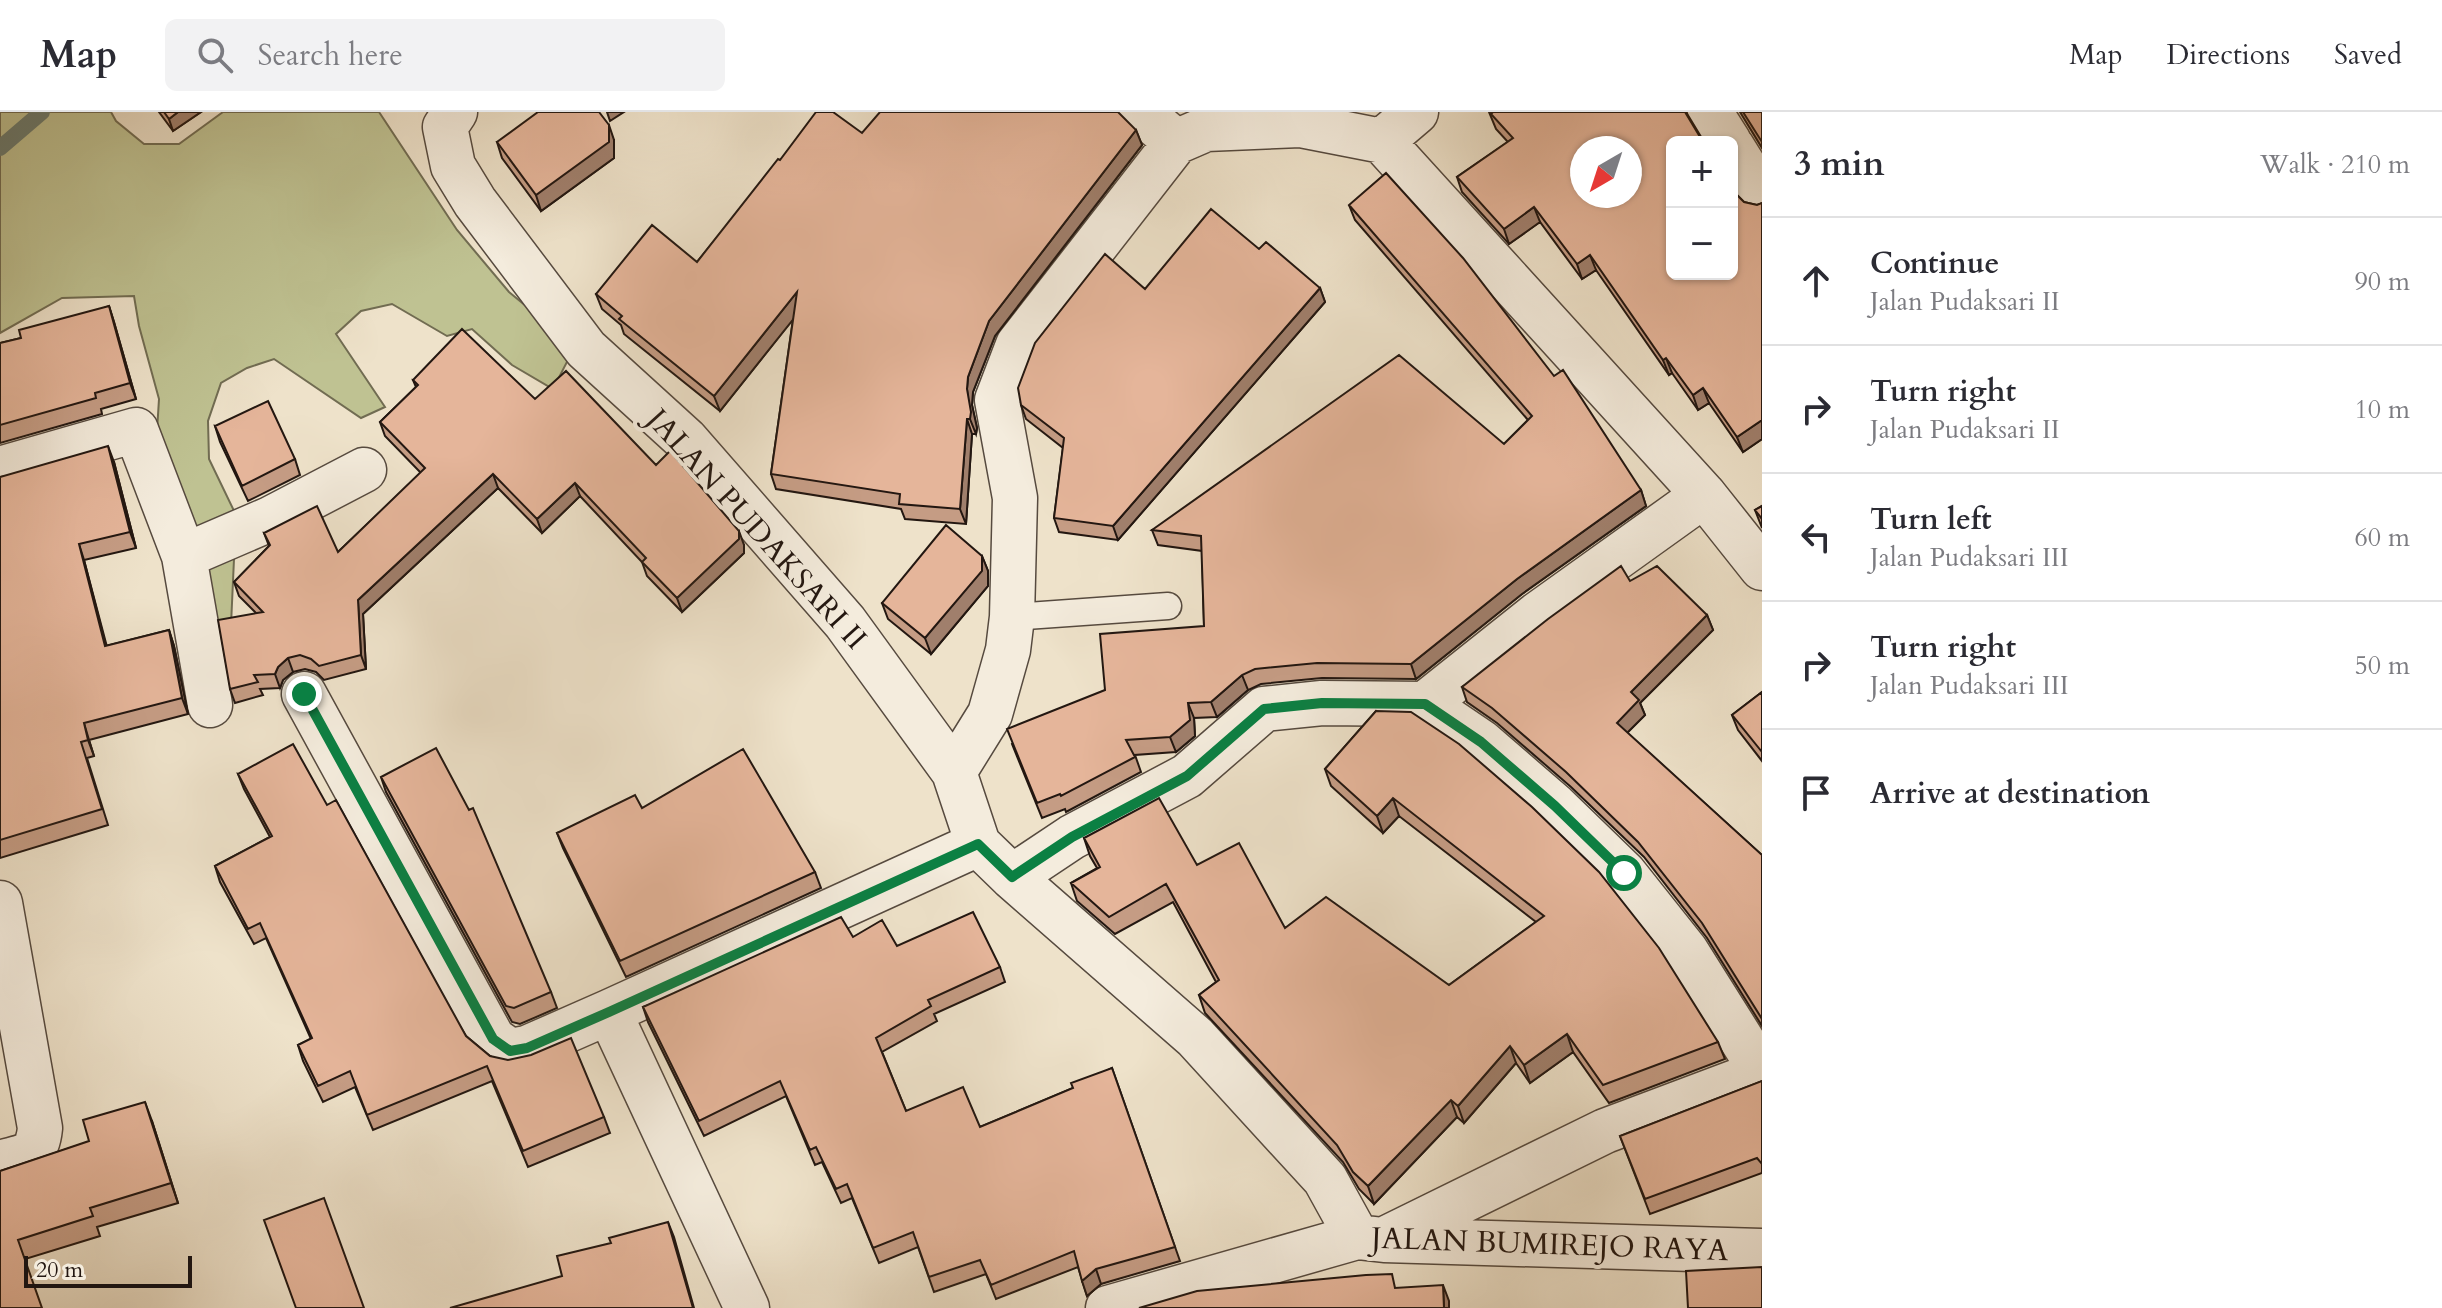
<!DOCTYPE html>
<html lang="en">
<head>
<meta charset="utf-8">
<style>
  :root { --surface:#fff; --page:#f2f2f3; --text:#2b2b33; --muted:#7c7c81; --line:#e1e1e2 }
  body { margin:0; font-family:Cardo,serif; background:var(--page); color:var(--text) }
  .controls { position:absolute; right:24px; top:24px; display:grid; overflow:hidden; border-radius:12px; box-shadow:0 2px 6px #0004 }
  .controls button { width:72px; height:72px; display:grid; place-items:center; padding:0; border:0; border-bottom:2px solid var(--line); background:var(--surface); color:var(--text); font:40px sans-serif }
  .compass { position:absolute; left:1570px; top:24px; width:72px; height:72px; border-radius:50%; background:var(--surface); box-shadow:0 2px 6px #0004; rotate:219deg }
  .scale { position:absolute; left:24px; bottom:20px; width:168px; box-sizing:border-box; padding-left:8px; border:4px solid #231711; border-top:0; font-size:22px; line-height:28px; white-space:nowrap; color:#231711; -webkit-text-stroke:6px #f4ecdd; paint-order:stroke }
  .stop { position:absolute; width:24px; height:24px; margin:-18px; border:6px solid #0b8043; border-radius:50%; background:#fff }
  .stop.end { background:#0b8043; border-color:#fff; box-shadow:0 2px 8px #0008 }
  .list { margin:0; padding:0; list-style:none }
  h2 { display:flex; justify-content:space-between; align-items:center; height:104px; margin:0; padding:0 32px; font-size:34px }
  h2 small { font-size:26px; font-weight:400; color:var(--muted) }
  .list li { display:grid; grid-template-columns:52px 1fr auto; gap:24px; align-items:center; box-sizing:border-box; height:128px; padding:0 32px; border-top:2px solid var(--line) }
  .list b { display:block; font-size:30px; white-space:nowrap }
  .list p { margin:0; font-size:26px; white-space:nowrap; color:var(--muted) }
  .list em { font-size:26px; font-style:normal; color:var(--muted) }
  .icon { flex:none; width:44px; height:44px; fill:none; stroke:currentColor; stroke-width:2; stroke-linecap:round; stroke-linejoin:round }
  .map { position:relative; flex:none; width:1762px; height:1196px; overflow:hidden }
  header { display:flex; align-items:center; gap:48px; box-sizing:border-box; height:112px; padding:0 40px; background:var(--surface); border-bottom:2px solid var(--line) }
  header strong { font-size:38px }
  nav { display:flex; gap:44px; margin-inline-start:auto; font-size:28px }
  .search { width:560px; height:72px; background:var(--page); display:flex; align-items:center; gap:20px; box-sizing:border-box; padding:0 28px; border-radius:12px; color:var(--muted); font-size:30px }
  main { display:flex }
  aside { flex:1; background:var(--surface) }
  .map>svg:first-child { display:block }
</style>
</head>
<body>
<header>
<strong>Map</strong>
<div class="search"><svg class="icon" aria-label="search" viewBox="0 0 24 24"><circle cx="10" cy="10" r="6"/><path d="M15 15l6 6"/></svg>Search here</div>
<nav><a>Map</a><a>Directions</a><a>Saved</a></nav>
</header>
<main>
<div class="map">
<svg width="1762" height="1196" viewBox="0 0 1762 1196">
  <rect width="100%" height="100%" fill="#eee2ca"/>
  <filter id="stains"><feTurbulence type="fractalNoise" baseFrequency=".0025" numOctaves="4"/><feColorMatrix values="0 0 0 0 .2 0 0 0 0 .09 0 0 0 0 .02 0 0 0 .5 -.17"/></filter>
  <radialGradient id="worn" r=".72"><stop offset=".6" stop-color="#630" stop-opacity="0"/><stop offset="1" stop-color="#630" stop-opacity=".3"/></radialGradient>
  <path fill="#bfc292" stroke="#716c52" stroke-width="2" d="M0,0H111L116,9L144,32H179L223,0H379L457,118L509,180L560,222L569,246L553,277L512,253L472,217L447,224L392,192L361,199L336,222L385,295L361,306L274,247L247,256L221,271L208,309L209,347L236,403L231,513L195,525L153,383L159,287L139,214L134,184L62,186L0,221Z"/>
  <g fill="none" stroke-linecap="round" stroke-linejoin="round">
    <path stroke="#6a7c71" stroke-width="16" d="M0,36L42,0"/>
    <g stroke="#564a3f" stroke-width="29">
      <path id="service" d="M1012,505L1168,494"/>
    </g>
    <g stroke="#564a3f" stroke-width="47">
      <path id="minor" d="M455,0L445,15L453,54L475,90L586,237L686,328L845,510L954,660L978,732L1012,765L1195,925L1325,1067L1357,1125
        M1141,0L1176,30
        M1710,0L1729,30
        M1382,29L1416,0
        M1732,35L1762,83
        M0,357L136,318L184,444L210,593
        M184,444L270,407L364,358
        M304,582L493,927L510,939L527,936L609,900L978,732
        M1425,592L1538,502L1704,383
        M954,660L990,602L1008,538L1012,505L1015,386L997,288L1018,233L1176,30L1206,17L1300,13L1382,29L1704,383L1762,456
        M1012,765L1072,725L1187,664L1264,597L1322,591L1425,592L1481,630L1555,694L1624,761L1686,839L1762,960
        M0,791L40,1016C37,1046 26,1043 0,1051
        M609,900L747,1196
        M1389,1125L1605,1019L1762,960
        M1108,1196L1357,1125L1384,1128L1762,1139"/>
    </g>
    <use href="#service" stroke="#f4ecdd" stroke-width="26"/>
    <use href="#minor" stroke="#f4ecdd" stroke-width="44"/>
  </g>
  <path fill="#c59c84" stroke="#231711" stroke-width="2" d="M159,0H201L173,19Z
    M1489,0H1686L1735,81L1744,90L1757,93L1762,91V327L1743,340L1709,291L1698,298L1672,261L1669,263L1596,158L1582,167L1540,110L1509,132L1462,80L1457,65L1508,30L1496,17Z
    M1740,0H1762V36Z
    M1136,18L1142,33L995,224L973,280L972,293L977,316L976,322H972L966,412L905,407L901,397L776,377L771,362L793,207L720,299L624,222L621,213L602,197L596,182L697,150L780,48L862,21Z
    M614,28V46L541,99L502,46L497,30Z
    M1349,93L1641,378L1646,394L1522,482L1416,567L1322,566L1261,572L1248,578L1217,605L1194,606L1195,624L1176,640L1135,643L1141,660L1066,700L1065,697L1042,706L1012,632L1105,578L1204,514L1202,439L1158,433L1152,418L1504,332L1528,308L1355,108Z
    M1320,176L1325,190L1118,428L1059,420L1054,406L1063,336L1026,307L1021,293L1145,177Z
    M109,194L114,210L136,287L101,297L102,302L0,331V231L21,226Z
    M413,268L535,287L656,353L744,433V441L682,500L647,464L642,450L580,384L542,421L498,376L363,502L366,557L324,568L316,560L305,557L293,560L283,568L280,576L260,577L263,583L235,591L230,577L256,501L239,484L234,470L269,434L264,421L338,440L421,361L385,324L380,310L416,275Z
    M215,314L295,347L300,363L248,389L220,330Z
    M114,350L136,436L84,448L106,534L169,518L174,534L188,602L89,628L94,644L87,646L108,713L0,746V365Z
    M1762,394V416L1755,398Z
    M982,444L988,459V474L931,542L888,507L882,491Z
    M1630,469L1707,503L1713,518L1640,591L1645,603L1627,621L1762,743V914L1707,826L1644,745L1571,675L1497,611L1467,590L1462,575Z
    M1762,580V649L1738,618L1732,603Z
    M1376,599L1718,930L1725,947L1609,991L1573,940L1530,971L1516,951L1464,1011L1457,1005L1374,1092L1359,1077L1343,1050L1205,901L1199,883L1216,870L1173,790L1115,822L1077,789L1071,771L1097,756L1090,744L1084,726L1197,753L1285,816L1449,873L1536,810L1399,704L1383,721L1331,674L1325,657Z
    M238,662L327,693L466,924L490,944L604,1005L610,1021L528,1055L492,969L373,1018L355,975L323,990L303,949L298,933L311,927L266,826L254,832L220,770L215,754L270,725L244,677Z
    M381,665L551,880L557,896L520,912L512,910L386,680Z
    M642,696L815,760L821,776L626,865L563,736L557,721Z
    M853,825L1000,855L1005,870L934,902L937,909L882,940L906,999L980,1015L1073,976L1112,956L1180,1149L1101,1172L1087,1184L1078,1155L996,1187L986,1162L934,1180L918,1135L879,1151L852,1086L841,1091L822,1050L815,1053L786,984L704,1024L648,910L643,895Z
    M1762,969V1061L1650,1102L1620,1024Z
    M152,1009L178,1091L97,1115L100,1124L25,1147L0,1196V1059Z"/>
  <path fill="#a07f6c" stroke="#231711" stroke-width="2" d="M178,0H201L173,19L169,7Z
    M607,0H624L610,9Z
    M609,13L614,28V46L541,99L536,83Z
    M1136,18L1142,33L995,224L973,280L972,293L977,316L976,322L970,307L967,277L968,265L989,209Z
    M1534,95L1540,110L1509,132L1504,117Z
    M1590,143L1596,158L1582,167L1577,152Z
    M1320,176L1325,190L1118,428L1113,414Z
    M797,180L803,195L720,299L714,284Z
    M109,194L114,210L136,287L130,271Z
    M1666,246L1672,261L1669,263L1663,248Z
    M1703,276L1709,291L1698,298L1693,283Z
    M967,307L972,322L966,412L960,397Z
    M1762,308V327L1743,340L1737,325Z
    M108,334L114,350L136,436L130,420Z
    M493,362L498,376L363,502L366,557L361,543L358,488Z
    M575,371L580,384L542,421L537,407Z
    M1641,378L1646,394L1522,482L1416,567L1411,552L1517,467Z
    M739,419L744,433V441L682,500L677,486Z
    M79,432L84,448L111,550L105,534Z
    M982,444L988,459V474L931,542L925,526Z
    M1707,503L1713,518L1640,591L1645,603L1622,626L1617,611L1631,580Z
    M169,518L174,534L188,602L182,586Z
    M288,546L293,560L283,568L280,576L275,562L278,555Z
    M1242,563L1248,578L1217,605L1211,590Z
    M1188,591L1194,606L1195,624L1176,640L1170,625Z
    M84,611L89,628L94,644L88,628Z
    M1393,686L1399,704L1383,721L1377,704Z
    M1567,922L1573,940L1530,971L1524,953Z
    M1510,934L1516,951L1464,1011L1458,994Z
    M1451,988L1457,1005L1374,1092L1368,1074Z
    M145,990L152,1009L178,1091L171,1071Z
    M668,1110L674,1125L694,1196H693Z
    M1096,1157L1101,1172L1087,1184L1082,1169Z
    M1443,1173L1449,1189V1196H1444Z"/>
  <path fill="#e5b59a" stroke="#231711" stroke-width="2" fill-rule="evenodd" d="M164,0H178L169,7Z
    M538,0H599L609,13V30L536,83L497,30Z
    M816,0H833L862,21L880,0H1118L1136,18L989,209L968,265L967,277L971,300L970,307H967L960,397L899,392L900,382L771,362L797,180L714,284L619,207L622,204L596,182L652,113L697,150L778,47L780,48Z
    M1493,0H1685L1703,30H1672V162H1732V76L1735,81L1744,90L1757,93L1762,91V308L1737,325L1703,276L1693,283L1666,246L1663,248L1590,143L1577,152L1534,95L1504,117L1457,65L1513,26L1491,2ZM1582,36H1630V84H1582Z
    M1743,0H1762V30Z
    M1386,61L1463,146L1554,264L1563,258L1641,378L1517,467L1411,552L1317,551L1255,557L1242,563L1211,590L1188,591L1190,608L1170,625L1126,628L1135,645L1061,684L1060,682L1037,691L1007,617L1105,578L1100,522L1204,514L1201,424L1152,418L1399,243L1504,332L1532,304L1349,93Z
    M1211,97L1259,137L1266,130L1320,176L1113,414L1054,406L1064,326L1021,293L1018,276L1035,231L1105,142L1145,177Z
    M109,194L130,271L95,281L96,286L0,313V231L21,226L19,218Z
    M462,217L535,287L566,259L656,353L670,339L739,419V427L677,486L642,450L646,446L575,371L537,407L493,362L358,488L361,543L319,554L311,547L300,543L288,546L278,555L275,562L254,563L258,570L230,577L218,508L263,500L234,470L270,433L264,421L317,394L338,440L425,356L380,310L418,273L413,268Z
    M268,289L295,347L242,374L215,314Z
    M108,334L130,420L79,432L105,534L169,518L182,586L84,611L88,628L81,630L102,697L0,728V365Z
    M1762,394V407L1755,398Z
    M946,413L982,444V459L925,526L882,491Z
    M1621,454L1630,469L1657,454L1707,503L1631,580L1639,588L1617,611L1762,743V907L1702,811L1638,730L1566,660L1492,596L1462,575L1548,507Z
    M1762,580V640L1732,603Z
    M1376,599L1411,600L1459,632L1532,695L1599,760L1659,836L1718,930L1603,973L1567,922L1524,953L1510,934L1458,994L1451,988L1368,1074L1353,1060L1337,1033L1199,883L1219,868L1166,772L1109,805L1071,771L1100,755L1084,726L1159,686L1197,753L1239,731L1285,816L1326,785L1449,873L1544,804L1393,686L1377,704L1325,657Z
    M293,632L327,693L336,688L466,924L490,944L508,948L531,943L571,926L604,1005L523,1039L487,954L367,1003L350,959L318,974L298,933L312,926L260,811L248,817L215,754L272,724L238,662Z
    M436,636L469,698L473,696L551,880L514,896L506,894L381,665Z
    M743,637L815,760L620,849L557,721L635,683L642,696Z
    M973,800L1000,855L928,888L931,894L876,926L906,999L963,975L980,1015L1073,976L1071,971L1112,956L1175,1135L1096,1157L1082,1169L1074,1139L991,1173L980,1148L929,1165L913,1120L873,1136L847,1072L836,1077L816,1035L810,1038L780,969L699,1009L643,895L841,805L853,825L882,808L897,834Z
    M1762,969V1052L1757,1046L1645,1087L1620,1024Z
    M145,990L171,1071L90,1096L93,1104L18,1128L42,1196H0V1059L89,1029L83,1008Z
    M324,1086L364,1196H296L264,1108Z
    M668,1110L693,1196H450L562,1164L557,1144L611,1131L609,1126Z
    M1762,1155V1196H1688L1686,1159Z
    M1392,1162L1395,1176L1443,1173L1444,1196H1139L1197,1179L1366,1163Z"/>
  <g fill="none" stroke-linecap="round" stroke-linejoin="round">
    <path stroke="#0b8043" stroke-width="10" d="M304,582L493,927L510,939L527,936L609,900L978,732L1012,765L1072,725L1187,664L1264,597L1322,591L1425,592L1481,630L1555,694L1624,761"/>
  </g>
  <g text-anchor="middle" stroke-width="8" stroke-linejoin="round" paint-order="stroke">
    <g font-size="30" fill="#231711" stroke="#f4ecdd">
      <text transform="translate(757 417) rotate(48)" y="10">JALAN PUDAKSARI II</text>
      <text transform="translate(1550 1132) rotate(2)" y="10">JALAN BUMIREJO RAYA</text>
    </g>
  </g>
  <rect width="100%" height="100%" filter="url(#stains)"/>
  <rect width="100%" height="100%" fill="url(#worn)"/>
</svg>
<div class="controls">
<button>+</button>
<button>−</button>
</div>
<svg class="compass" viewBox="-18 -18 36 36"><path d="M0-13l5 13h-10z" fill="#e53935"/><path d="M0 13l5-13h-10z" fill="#7c7c81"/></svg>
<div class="scale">20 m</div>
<div class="stop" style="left:1624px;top:761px"></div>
<div class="stop end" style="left:304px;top:582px"></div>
</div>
<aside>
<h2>3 min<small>Walk · 210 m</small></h2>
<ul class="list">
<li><svg class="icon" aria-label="ahead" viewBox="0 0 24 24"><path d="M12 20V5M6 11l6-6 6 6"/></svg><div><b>Continue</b><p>Jalan Pudaksari II</p></div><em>90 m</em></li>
<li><svg class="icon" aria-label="right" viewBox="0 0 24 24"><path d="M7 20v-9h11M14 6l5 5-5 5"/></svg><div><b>Turn right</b><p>Jalan Pudaksari II</p></div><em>10 m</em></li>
<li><svg class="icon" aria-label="left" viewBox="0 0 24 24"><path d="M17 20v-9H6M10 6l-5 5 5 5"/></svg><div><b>Turn left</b><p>Jalan Pudaksari III</p></div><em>60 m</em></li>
<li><svg class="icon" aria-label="right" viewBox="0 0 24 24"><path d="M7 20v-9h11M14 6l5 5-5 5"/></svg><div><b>Turn right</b><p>Jalan Pudaksari III</p></div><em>50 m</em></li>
<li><svg class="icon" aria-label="arrive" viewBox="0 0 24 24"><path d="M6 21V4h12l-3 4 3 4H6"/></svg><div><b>Arrive at destination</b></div></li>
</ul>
</aside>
</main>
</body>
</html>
